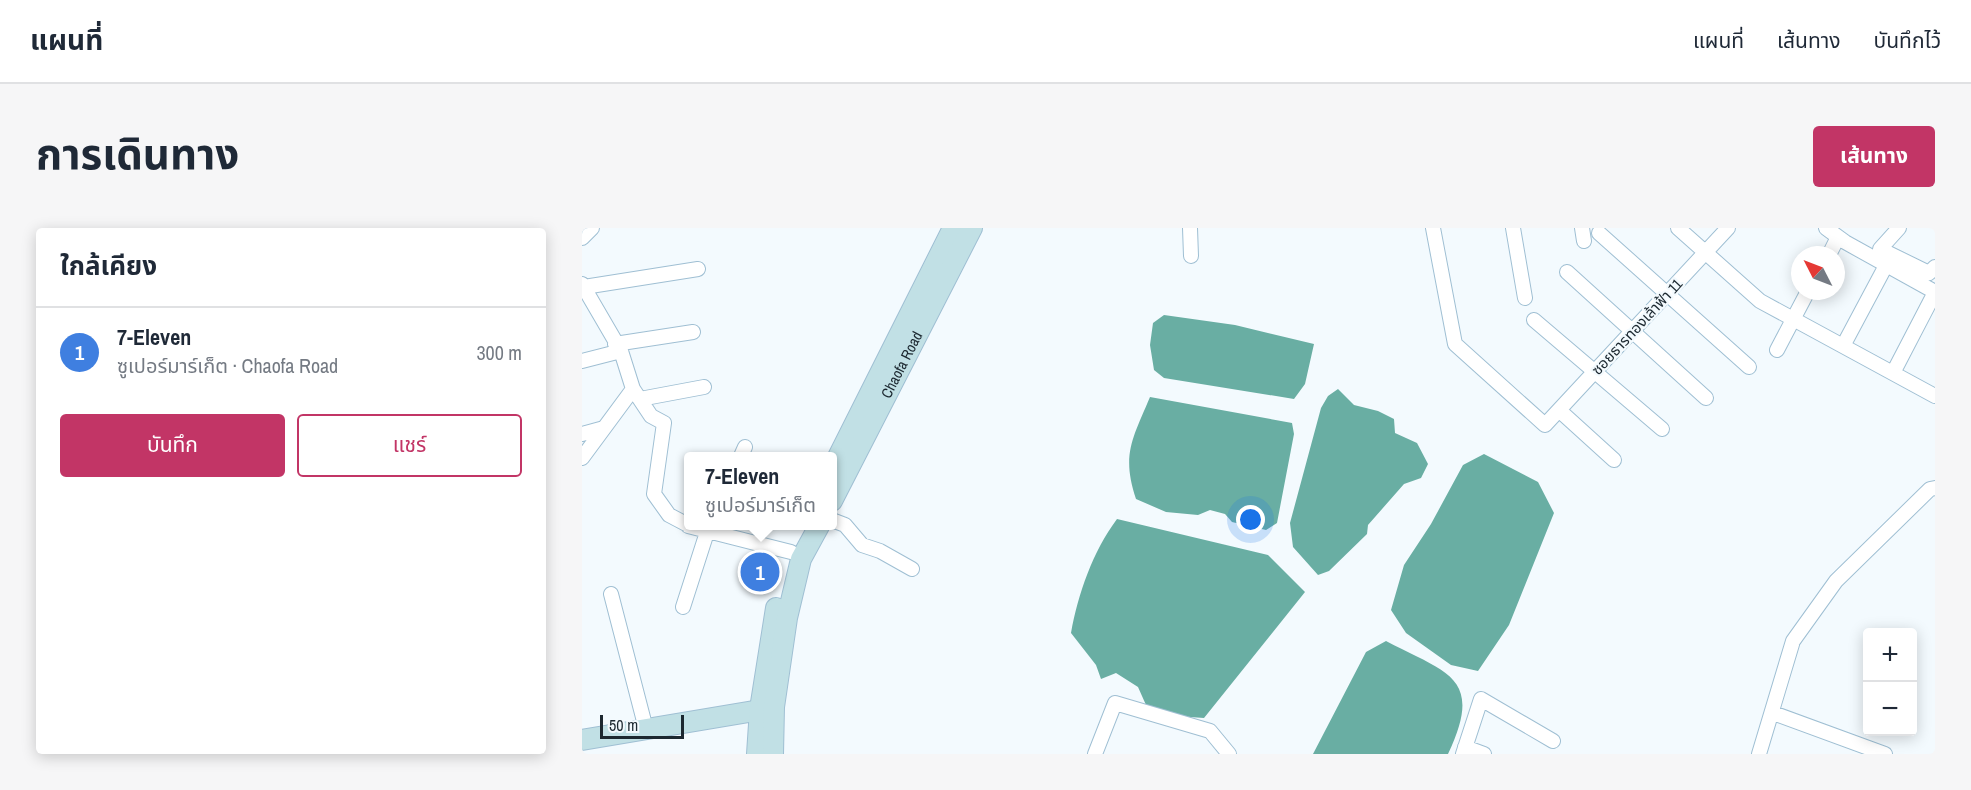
<!DOCTYPE html>
<html lang="th">
<head>
<meta charset="utf-8">
<style>
  :root { --surface:#fff; --page:#f6f6f7; --text:#1f2937; --muted:#747a83; --line:#e0e1e3; --accent:#c23566 }
  body { margin:0; font-family:"Archivo Narrow","Noto Sans Thai",sans-serif; background:var(--page); color:var(--text) }
  .controls { position:absolute; right:18px; bottom:18px; display:grid; overflow:hidden; border-radius:6px; box-shadow:0 3px 15px #0003 }
  .controls button { width:54px; height:54px; display:grid; place-items:center; padding:0; border:0; border-bottom:2px solid var(--line); background:var(--surface); color:var(--text); font:30px sans-serif }
  .compass { position:absolute; left:1209px; top:18px; width:54px; height:54px; border-radius:50%; background:var(--surface); box-shadow:0 3px 15px #0003; rotate:312deg }
  .scale { position:absolute; left:18px; bottom:15px; width:84px; box-sizing:border-box; padding-left:6px; border:3px solid #1c2830; border-top:0; font-size:16px; line-height:21px; white-space:nowrap; color:#1c2830; -webkit-text-stroke:4px #f3fafe; paint-order:stroke }
  .you { position:absolute; left:669px; top:292px; width:21px; height:21px; margin:-15px; border:4px solid #fff; border-radius:50%; background:#1a73e8; box-shadow:0 0 0 9px #1a73e833 }
  .badge { display:grid; place-items:center; width:39px; height:39px; border-radius:50%; background:var(--accent); color:#fff; font-size:20px; font-weight:700 }
  .pin { position:absolute; translate:-50% -50%; border:3px solid #fff; box-shadow:0 2px 6px #0006 }
  .popup { position:absolute; left:102px; top:224px; width:153px; height:78px; box-sizing:border-box; display:grid; place-content:center; border-radius:6px; background:var(--surface); filter:drop-shadow(0 2px 4px #0005); font-size:20px; white-space:nowrap; color:var(--muted) }
  .popup b { font-size:22px; color:var(--text) }
  .popup::after { content:''; position:absolute; left:50%; top:100%; margin-left:-12px; border:12px solid transparent; border-top-color:var(--surface) }
  .list { margin:0; padding:0; list-style:none }
  h2 { display:flex; justify-content:space-between; align-items:center; height:78px; margin:0; padding:0 24px; font-size:26px }
  h2 small { font-size:20px; font-weight:400; color:var(--muted) }
  .list li { display:grid; grid-template-columns:39px 1fr auto; gap:18px; align-items:center; box-sizing:border-box; height:90px; padding:0 24px; border-top:2px solid var(--line) }
  .list b { display:block; font-size:22px; white-space:nowrap }
  .list p { margin:0; font-size:20px; white-space:nowrap; color:var(--muted) }
  .list em { font-size:20px; font-style:normal; color:var(--muted) }
  .actions { display:flex; gap:12px; padding:18px 24px }
  .actions a { flex:1; padding:14px 0; border:2px solid var(--accent); border-radius:6px; text-align:center; font-size:21px; color:var(--accent) }
  .actions .main { background:var(--accent); color:#fff }
  .map { position:relative; flex:none; width:1353px; height:526px; overflow:hidden; border-radius:6px }
  header { display:flex; align-items:center; gap:36px; box-sizing:border-box; height:84px; padding:0 30px; background:var(--surface); border-bottom:2px solid var(--line) }
  header strong { font-size:28px }
  nav { display:flex; gap:33px; margin-inline-start:auto; font-size:21px }
  .intro { display:flex; align-items:center; justify-content:space-between; box-sizing:border-box; height:144px; padding:0 36px }
  h1 { margin:0; font-size:42px }
  .button { padding:15px 27px; border-radius:6px; background:var(--accent); color:#fff; font-size:21px; font-weight:700 }
  main { display:flex; gap:36px; padding:0 36px }
  aside { flex:1; background:var(--surface); border-radius:6px; box-shadow:0 3px 15px #0003 }
  .map>svg:first-child { display:block }
</style>
</head>
<body>
<header>
<strong>แผนที่</strong>
<nav><a>แผนที่</a><a>เส้นทาง</a><a>บันทึกไว้</a></nav>
</header>
<div class="intro"><h1>การเดินทาง</h1><a class="button">เส้นทาง</a></div>
<main>
<aside>
<h2>ใกล้เคียง<small></small></h2>
<ul class="list">
<li><span class="badge" style="background:#3f7fe0">1</span><div><b>7-Eleven</b><p>ซูเปอร์มาร์เก็ต · Chaofa Road</p></div><em>300 m</em></li>
</ul>
<div class="actions"><a class="main">บันทึก</a><a>แชร์</a></div>
</aside>
<div class="map">
<svg width="1353" height="526" viewBox="0 0 1353 526">
  <rect width="100%" height="100%" fill="#f3fafe"/>
  <path fill="#69aea3" d="M582,87L653,97L732,116L723,156L712,171L582,150L572,142L568,117L571,95Z
    M756,161L772,177L796,183L812,191L813,205L835,215L846,236L839,250L822,256L786,297L785,306L747,343L736,347L711,319L708,295L739,180L746,168Z
    M568,169L710,195L712,206L695,295L684,302L650,294L643,286L628,282L616,287L584,284L554,271C539,226 551,210 568,169Z
    M902,226L956,254L972,285L927,397L896,443L869,437L824,405L809,382L822,337L849,296L881,237Z
    M535,291L686,327L723,364L622,490L594,488L564,477L556,459L534,445L519,451L514,437L489,405C496,366 511,323 535,291Z
    M804,413C864,445 903,448 866,526H731L784,424Z"/>
  <g fill="none" stroke-linecap="round" stroke-linejoin="round">
    <g stroke="#9fbfd3" stroke-width="16">
      <path id="street" d="M608,0L609,28
        M851,0L873,116L963,197L1146,0
        M931,0L943,70
        M1000,0L1002,13
        M1096,0L1178,73L1353,168
        M1244,0L1263,14L1353,64
        M1317,0L1298,21L1347,45L1353,39
        M1017,5L1167,139
        M0,10L10,0
        M1247,27L1253,15
        M985,44L1124,170
        M0,56L39,123L51,161L69,188L82,195L72,266L87,287L106,297
        M2,59L116,41
        M952,92L1080,201
        M33,116L111,104
        M1261,118L1301,43
        M1195,122L1226,63
        M0,133L39,123
        M1311,145L1350,70
        M58,171L122,159
        M978,183L1032,232
        M0,206L22,200
        M159,228L163,219
        M0,230L51,161
        M250,292L263,297L280,317L298,323L330,341
        M106,298L209,324
        M29,366L64,501
        M101,379L127,298
        M1191,485L1303,526
        M883,519L902,526
        M513,526L533,475L628,503L647,526
        M881,526L899,471L971,513
        M1177,526L1211,413L1254,353L1348,261L1353,260"/>
    </g>
    <g stroke="#9fbfd3" stroke-width="22">
      <g id="secondary">
        <path d="M250,241L371,0"/>
        <path id="s1" d="M250,273L390,0"/>
        <path d="M0,512L190,480"/>
        <path d="M175,526L178,481L194,380"/>
        <path d="M191,526L192,479L205,390L219,331L237,298"/>
      </g>
    </g>
    <use href="#street" stroke="#fff" stroke-width="14"/>
    <use href="#secondary" stroke="#c1e0e5" stroke-width="20"/>
  </g>
  <g text-anchor="middle" stroke-width="4.5" stroke-linejoin="round" paint-order="stroke">
    <g font-size="15" fill="#1c2830" stroke="#f3fafe">
      <text transform="translate(1055 99) rotate(-47)" y="5">ซอยธารทองเล้าฟ้า 11</text>
      <text dy="5" stroke="none"><textPath href="#s1" startOffset="153">Chaofa Road</textPath></text>
    </g>
  </g>
</svg>
<div class="controls">
<button>+</button>
<button>−</button>
</div>
<svg class="compass" viewBox="-18 -18 36 36"><path d="M0-13l5 13h-10z" fill="#e53935"/><path d="M0 13l5-13h-10z" fill="#747a83"/></svg>
<div class="scale">50 m</div>
<div class="you"></div>
<div class="pin badge" style="left:178px;top:344px;background:#3f7fe0">1</div>
<div class="popup"><b>7-Eleven</b>ซูเปอร์มาร์เก็ต</div>
</div>
</main>
</body>
</html>
